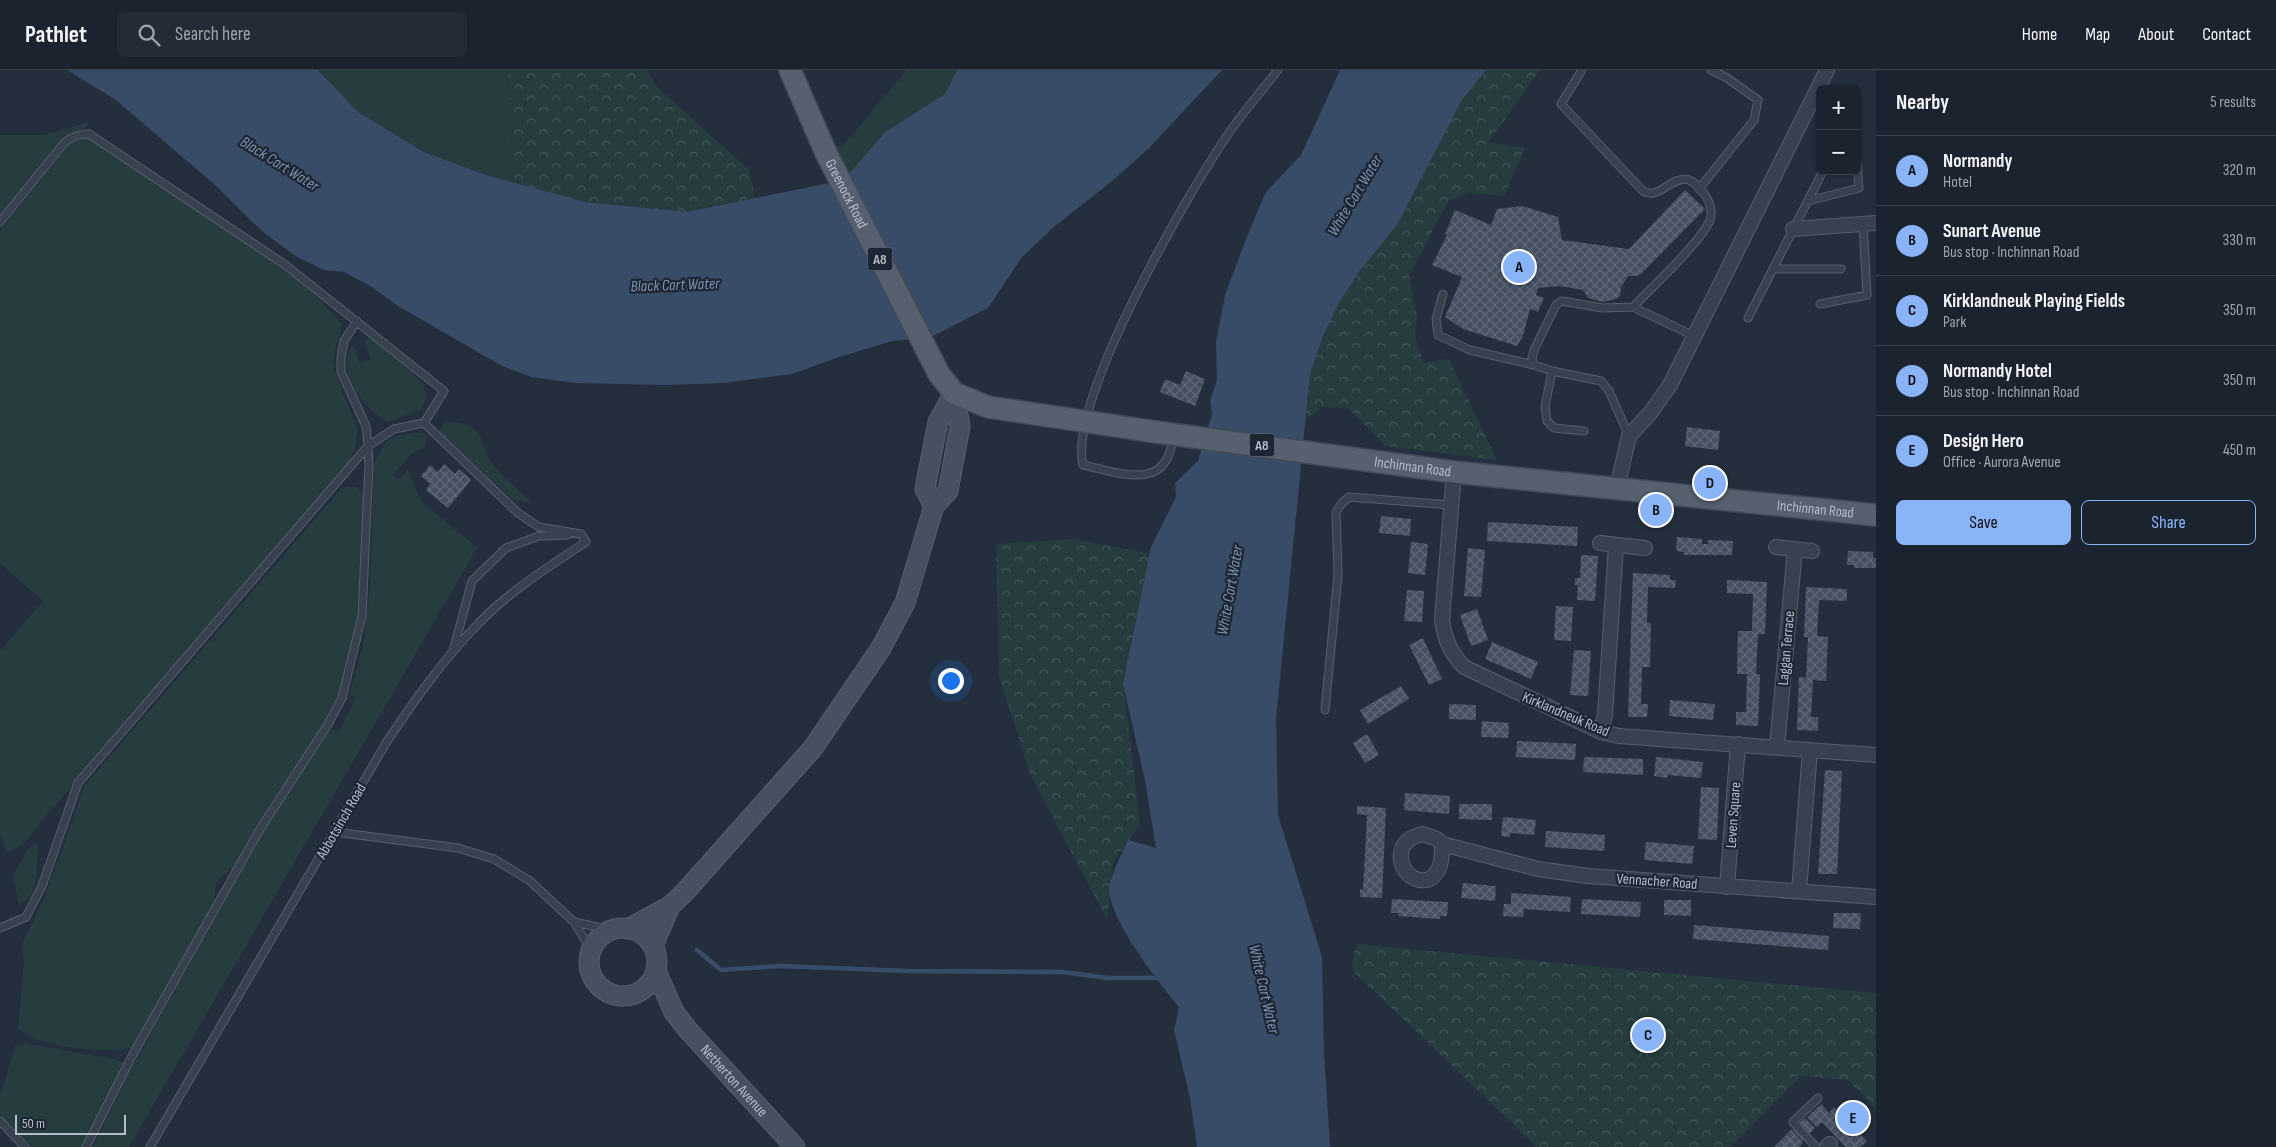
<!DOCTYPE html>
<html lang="en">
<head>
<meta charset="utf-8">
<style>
  :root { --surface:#1b232e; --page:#242b36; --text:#f1f3f6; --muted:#a0a4aa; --line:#39404a; --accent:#8ab4f8 }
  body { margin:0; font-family:"Sofia Sans Condensed",sans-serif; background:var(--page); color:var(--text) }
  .controls { position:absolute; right:15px; top:15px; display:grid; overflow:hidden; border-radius:8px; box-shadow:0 1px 4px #0004 }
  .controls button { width:45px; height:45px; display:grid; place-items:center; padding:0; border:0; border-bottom:1px solid var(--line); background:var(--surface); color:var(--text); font:25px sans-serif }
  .scale { position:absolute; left:15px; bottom:12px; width:111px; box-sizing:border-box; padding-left:5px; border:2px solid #b4bcc9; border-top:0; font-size:14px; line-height:18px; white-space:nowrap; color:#b4bcc9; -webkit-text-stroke:4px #1d2633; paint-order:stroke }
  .you { position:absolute; left:950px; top:610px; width:18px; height:18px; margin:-12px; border:4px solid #fff; border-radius:50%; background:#1a73e8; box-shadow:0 0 0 8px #1a73e833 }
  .badge { display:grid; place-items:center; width:32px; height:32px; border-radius:50%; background:var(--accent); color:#111; font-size:16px; font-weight:700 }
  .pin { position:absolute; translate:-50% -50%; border:2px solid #fff; box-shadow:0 1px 5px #0006 }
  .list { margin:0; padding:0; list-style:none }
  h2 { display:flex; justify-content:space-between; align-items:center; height:65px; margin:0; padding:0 20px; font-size:21px }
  h2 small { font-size:16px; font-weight:400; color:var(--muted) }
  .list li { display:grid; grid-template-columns:32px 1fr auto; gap:15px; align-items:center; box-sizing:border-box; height:70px; padding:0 20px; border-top:1px solid var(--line) }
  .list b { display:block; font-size:19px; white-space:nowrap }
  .list p { margin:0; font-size:16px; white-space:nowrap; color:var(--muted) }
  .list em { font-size:16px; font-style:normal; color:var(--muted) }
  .actions { display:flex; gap:10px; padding:15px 20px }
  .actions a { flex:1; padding:11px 0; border:1px solid var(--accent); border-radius:8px; text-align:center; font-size:18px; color:var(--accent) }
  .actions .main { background:var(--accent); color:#111 }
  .icon { flex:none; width:28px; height:28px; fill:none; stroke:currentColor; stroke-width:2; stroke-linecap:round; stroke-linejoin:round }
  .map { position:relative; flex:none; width:1876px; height:1077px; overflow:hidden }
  header { display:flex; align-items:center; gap:30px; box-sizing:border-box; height:70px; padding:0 25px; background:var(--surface); border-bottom:1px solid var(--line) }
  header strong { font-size:24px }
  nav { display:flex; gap:28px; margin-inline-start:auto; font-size:18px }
  .search { width:350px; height:45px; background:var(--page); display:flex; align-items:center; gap:12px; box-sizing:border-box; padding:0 18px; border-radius:8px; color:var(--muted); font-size:19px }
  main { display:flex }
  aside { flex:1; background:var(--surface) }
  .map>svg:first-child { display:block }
</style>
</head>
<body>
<header>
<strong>Pathlet</strong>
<div class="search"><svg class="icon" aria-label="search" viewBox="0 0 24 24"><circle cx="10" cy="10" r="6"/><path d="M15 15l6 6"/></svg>Search here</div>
<nav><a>Home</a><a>Map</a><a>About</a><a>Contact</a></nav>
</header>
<main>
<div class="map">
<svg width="1876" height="1077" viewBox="0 0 1876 1077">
  <defs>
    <pattern id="forest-crowns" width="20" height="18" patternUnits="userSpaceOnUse" patternTransform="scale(1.25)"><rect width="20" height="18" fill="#263c3f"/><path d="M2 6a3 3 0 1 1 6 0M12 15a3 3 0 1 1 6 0" fill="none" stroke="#435659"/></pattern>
    <pattern id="building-cross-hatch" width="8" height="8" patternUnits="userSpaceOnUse" patternTransform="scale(1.25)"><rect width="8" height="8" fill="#455162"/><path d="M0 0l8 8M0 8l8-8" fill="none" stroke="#5d6877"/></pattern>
  </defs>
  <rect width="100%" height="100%" fill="#242f3e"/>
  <path fill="#263c3f" d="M318,0H508L514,113L486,105L424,82L358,42Z
    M907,0H957L945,24L885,62L848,106L836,78L844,74Z
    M90,52L85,59L70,63L61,69L0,144V65H44Z
    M87,68C130,94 171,122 212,150C255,179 311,214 342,255L333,290L336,305L358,360L354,382L345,400L42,751C33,761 20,782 7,782L0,763V581L43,531L0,493V161L69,74Z
    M374,264L424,315L427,327L422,339L389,352C367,344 331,296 354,275L359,293L371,290L365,271Z
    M445,351C491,355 474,370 495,397C506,410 520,421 532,433L513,430L444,366L440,362L441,355Z
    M417,362L425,364L427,371L424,378L412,383L393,405L398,410L408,400L421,431L477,478L129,1077H93L128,1005L275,741L331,659L339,662L356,628L350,623L364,569L370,518L374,393L386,372L398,366Z
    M349,417H357L364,425L357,547L338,628L325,653L258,752L233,798L220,808L216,815L214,834L207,846L133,977C110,984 58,978 35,969C29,966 24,962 18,959L24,892L22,874L45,826L85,715L340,420Z
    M35,774L38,777C36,796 40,826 19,835L13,805L28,780Z
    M24,973L114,989L125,993L83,1077H31L0,1045V1026L15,976Z"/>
  <path fill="url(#forest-crowns)" d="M508,0H647L656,16L749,100L755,128L687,142L585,132L514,113Z
    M1486,0H1540L1488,73L1525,78L1504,126L1469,123L1449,130L1409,205L1417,247L1415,265L1423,293L1449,289L1497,390L1386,376L1348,338L1323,337L1314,344L1306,347L1310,303L1323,266L1338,235L1359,202L1397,155L1462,30Z
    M1072,469L1149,483L1147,513L1125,627L1140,754L1113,793L1107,849L1030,704L999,606L996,474Z
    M1357,874L1876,923V1039L1848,1010L1801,1006L1730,1077H1537L1353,901L1352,891Z"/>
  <path fill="#394c67" d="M67,0H318L358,42L424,82L486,105L585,132L687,142L844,110L885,62L945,24L957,0H1222L1149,78L1117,107L1055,156L1022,187L988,238L931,267L892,271L836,288L792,304L723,313L667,315L577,313L531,307L502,296L398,236L372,217L344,202L324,200L297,187L263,162L215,115L116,30Z
    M1340,0H1486L1462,30L1397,155L1359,202L1338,235L1323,266L1310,304L1276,649L1278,745L1322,887L1324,982L1330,1077H1197L1190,1028L1174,960L1179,937C1158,911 1111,853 1109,819C1108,812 1124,779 1128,770L1156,778L1145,710L1123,614L1151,477L1176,427L1175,413L1198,391L1212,344L1210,331L1217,310L1216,272L1225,225L1248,164L1266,122L1301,85Z"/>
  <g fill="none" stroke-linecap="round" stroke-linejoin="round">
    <path stroke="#394c67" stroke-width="4.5" d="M697,880L721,900L780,896L909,901L1063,902L1108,908H1160"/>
  </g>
  <path fill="url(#building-cross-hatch)" d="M1685,120L1705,139L1641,204L1638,206H1628L1621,217L1620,226L1616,229L1603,232L1588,228L1583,220L1560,216L1538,218L1536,225L1544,228L1538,242L1530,239L1523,266L1517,276L1463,259L1445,247L1462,207L1432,195L1447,165L1445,164L1455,140L1491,155L1497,139L1522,136L1558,147L1562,170L1629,179Z
    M1186,301L1205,309L1195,336L1160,322L1165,309L1180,315Z
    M1687,357L1720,361L1718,380L1685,376Z
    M444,394L455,404L459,399L471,410L448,438L426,420L430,414L421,406L430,395L438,402Z
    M1381,446L1411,449L1410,466L1379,463Z
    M1488,452L1578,457L1577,476L1487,471Z
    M1677,467L1702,469V474H1708V470L1733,471L1732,485H1684V482L1676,481Z
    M1411,472L1428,474L1425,505L1408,503Z
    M1468,478L1485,480L1481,527L1464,526Z
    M1848,481L1873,482V488H1876V498H1854V495H1847Z
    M1581,485L1598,486L1595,531L1577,530L1578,515H1575V508H1580Z
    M1633,503L1670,505V510H1676L1675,518L1648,517L1647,553H1651L1650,597H1642L1641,634H1648L1647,647H1628Z
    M1727,510L1767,512L1765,564H1758L1756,604H1760L1758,656L1736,655V642H1746L1747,604H1737L1738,561H1752L1753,524L1727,523Z
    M1806,517L1847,519V531L1819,530L1817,566L1828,567L1826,611L1813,610L1811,647H1818V661L1797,660L1799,607L1806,608L1808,567H1804Z
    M1407,520L1424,521L1422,552L1404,551Z
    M1556,536L1573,537L1571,571L1554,570Z
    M1477,539L1488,570L1471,576L1460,545Z
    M1423,568L1442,609L1429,615L1409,575Z
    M1492,572L1538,592L1531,609L1485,589Z
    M1574,580L1591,581L1588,626L1570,625Z
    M1401,616L1409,629L1368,654L1360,640Z
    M1670,630L1715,634L1713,650L1669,646Z
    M1449,634L1476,635V650L1449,649Z
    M1482,651L1509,653L1508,668L1481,667Z
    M1367,664L1379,685L1365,693L1353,673Z
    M1517,671L1576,674L1575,690L1516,687Z
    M1584,687L1643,689V705L1583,702Z
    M1656,687L1703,692L1701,708L1668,705L1667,708L1654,706Z
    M1825,700L1842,701L1837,804H1818Z
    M1701,717L1719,718L1717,770L1698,769Z
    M1405,723L1450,726L1449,744L1404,740Z
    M1459,734H1492V750L1459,749Z
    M1357,736L1386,738L1382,828L1360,827V819L1363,820L1367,745L1357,744Z
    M1503,747L1536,750L1534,765L1510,763V767L1501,766Z
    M1546,761L1605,765L1604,781L1545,777Z
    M1646,772L1694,776L1692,794L1644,790Z
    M1463,813L1496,816L1495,831L1461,828Z
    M1511,823L1571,827L1570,842L1524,839L1523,847L1503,846L1504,834H1511Z
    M1392,829L1448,832L1447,846H1440V849L1398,846L1399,843H1391Z
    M1582,829L1641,832L1640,847L1581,844Z
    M1664,830H1691V846L1664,845Z
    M1834,843H1861L1860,859L1833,858Z
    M1694,855L1829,866L1828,880L1693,869Z
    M1821,1034L1829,1043L1834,1037L1867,1071L1861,1077H1846L1822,1052L1817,1057L1807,1047Z
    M1805,1048L1815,1058L1803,1071L1792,1060Z
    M1791,1060L1803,1073L1799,1077H1774Z"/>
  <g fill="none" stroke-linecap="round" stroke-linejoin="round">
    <g stroke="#565f6c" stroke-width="9">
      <path id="lane" d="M1582,0L1561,34L1643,121C1659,130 1669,108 1687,109C1701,115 1715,134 1710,150C1701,172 1651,218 1633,237
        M1699,119L1754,50L1758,30L1727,8L1711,0
        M1808,131L1859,118L1857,93
        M0,152L64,73C72,66 79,64 89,64L284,194L444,321L424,353
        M1773,199H1841
        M1443,224L1436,249L1438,265L1470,280L1534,295
        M1820,234L1867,225L1863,154
        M1748,248L1823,101
        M1552,301L1545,337L1547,351L1554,358L1584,361
        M1629,366L1609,321L1601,311L1552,301L1534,295L1532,288L1534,280L1556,235L1562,231L1602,238L1633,237L1694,266
        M1173,367C1167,423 1121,403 1083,395C1067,331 1191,117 1231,60C1246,39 1262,20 1278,0
        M453,581L472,511L506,478L539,466L568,465
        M1325,640L1338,505L1336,442L1342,433L1349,427L1451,435
        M335,762L458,778L494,789L530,811L574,852L591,880
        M574,852L611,860
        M0,858L26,847L42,816L78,713L368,376L366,356L341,302V288L344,271L357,251
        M0,1051L25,1077
        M86,1077L132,986L260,759L327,656L342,628L362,546L369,395L368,376L394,359L424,353L518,443L539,457L581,464L586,472C548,497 508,522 477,555C442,591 414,631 386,673L150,1077
        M1816,1077L1793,1052L1818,1028"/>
    </g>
    <g stroke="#565f6c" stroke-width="16">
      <path id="street" d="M1793,159L1876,153
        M1454,402L1442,550C1445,570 1450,582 1464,597L1601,662L1619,666L1876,685
        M1617,418L1629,366L1651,342L1670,315L1827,0
        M1600,473L1645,478
        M1776,477L1812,481
        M1601,662L1605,645L1616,475
        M1777,677L1795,479
        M1423,764L1437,769L1442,774C1445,833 1392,809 1402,779C1405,770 1413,766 1423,764Z
        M1442,774L1538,799L1588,806L1876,827
        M1727,817L1738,674
        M1799,821L1810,680
        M1827,1077L1830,1074"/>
    </g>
    <g stroke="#565f6c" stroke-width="21">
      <g id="secondary">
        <path d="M934,436L925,419L927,408L938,352L954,323"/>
        <circle cx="623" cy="892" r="34"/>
        <path d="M628,859L670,836L684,823L813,678L881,578L905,533L934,436L948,421L960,356L954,323"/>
        <path d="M653,876L670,836"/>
        <path id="s1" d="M656,901L674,942L688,960L795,1077"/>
      </g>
    </g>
    <g stroke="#414a57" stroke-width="24">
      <g id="primary">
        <path id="s2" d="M790,0L826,83L939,304L954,323L988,337"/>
        <path id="s3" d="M1156,362L1454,402L1876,445"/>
      </g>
    </g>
    <use href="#lane" stroke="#38414e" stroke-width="7"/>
    <use href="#street" stroke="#38414e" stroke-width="14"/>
    <use href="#secondary" stroke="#465061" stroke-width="19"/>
    <use href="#primary" stroke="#56606e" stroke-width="21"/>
    <g stroke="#414a57" stroke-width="24" stroke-linecap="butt">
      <path id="primary-bridge" d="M988,337L1156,362"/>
    </g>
    <use href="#primary-bridge" stroke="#56606e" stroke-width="21"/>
  </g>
  <g text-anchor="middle" stroke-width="4.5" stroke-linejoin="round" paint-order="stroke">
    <g fill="#1d2633" stroke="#878f9c" stroke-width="1">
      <rect x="867.5" y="177.5" width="25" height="23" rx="4"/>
      <rect x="1249.5" y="363.5" width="25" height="23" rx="4"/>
    </g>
    <g font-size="14" font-weight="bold" fill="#b4bcc9">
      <text x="880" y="194">A8</text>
      <text x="1262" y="380">A8</text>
    </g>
    <g font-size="15" fill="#b4bcc9" stroke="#1d2633">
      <text dy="5" stroke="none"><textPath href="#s2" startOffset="136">Greenock Road</textPath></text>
      <text dy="5" stroke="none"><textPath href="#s3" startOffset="259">Inchinnan Road</textPath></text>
      <text dy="5" stroke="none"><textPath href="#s3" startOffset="664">Inchinnan Road</textPath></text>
      <text transform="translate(1786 578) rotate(-85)" y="5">Laggan Terrace</text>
      <text transform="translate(1566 644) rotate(23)" y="5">Kirklandneuk Road</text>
      <text transform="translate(1733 745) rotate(-86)" y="5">Leven Square</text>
      <text transform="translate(341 751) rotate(-60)" y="5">Abbotsinch Road</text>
      <text transform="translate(1657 811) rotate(4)" y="5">Vennacher Road</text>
      <text dy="5" stroke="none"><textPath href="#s1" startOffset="136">Netherton Avenue</textPath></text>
    </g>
    <g font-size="16" font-style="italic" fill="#7c92b1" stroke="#1d2633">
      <text transform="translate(280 93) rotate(32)" y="6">Black Cart Water</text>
      <text transform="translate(1354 125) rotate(-59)" y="6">White Cart Water</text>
      <text transform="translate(675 214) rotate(-2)" y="6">Black Cart Water</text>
      <text transform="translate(1229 520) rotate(-80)" y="6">White Cart Water</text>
      <text transform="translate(1265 919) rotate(77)" y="6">White Cart Water</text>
    </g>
  </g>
</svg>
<div class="controls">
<button>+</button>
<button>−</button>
</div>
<div class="scale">50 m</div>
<div class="you"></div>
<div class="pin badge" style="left:1519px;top:197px">A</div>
<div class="pin badge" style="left:1656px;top:440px">B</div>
<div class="pin badge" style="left:1648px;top:965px">C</div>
<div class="pin badge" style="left:1710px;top:413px">D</div>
<div class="pin badge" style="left:1853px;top:1048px">E</div>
</div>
<aside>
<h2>Nearby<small>5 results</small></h2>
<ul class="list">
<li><span class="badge">A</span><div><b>Normandy</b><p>Hotel</p></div><em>320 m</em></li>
<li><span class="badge">B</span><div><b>Sunart Avenue</b><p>Bus stop · Inchinnan Road</p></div><em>330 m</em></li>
<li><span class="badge">C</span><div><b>Kirklandneuk Playing Fields</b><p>Park</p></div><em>350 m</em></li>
<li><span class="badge">D</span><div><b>Normandy Hotel</b><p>Bus stop · Inchinnan Road</p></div><em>350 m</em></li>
<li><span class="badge">E</span><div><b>Design Hero</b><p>Office · Aurora Avenue</p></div><em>450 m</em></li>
</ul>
<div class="actions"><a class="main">Save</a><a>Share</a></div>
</aside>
</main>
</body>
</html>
